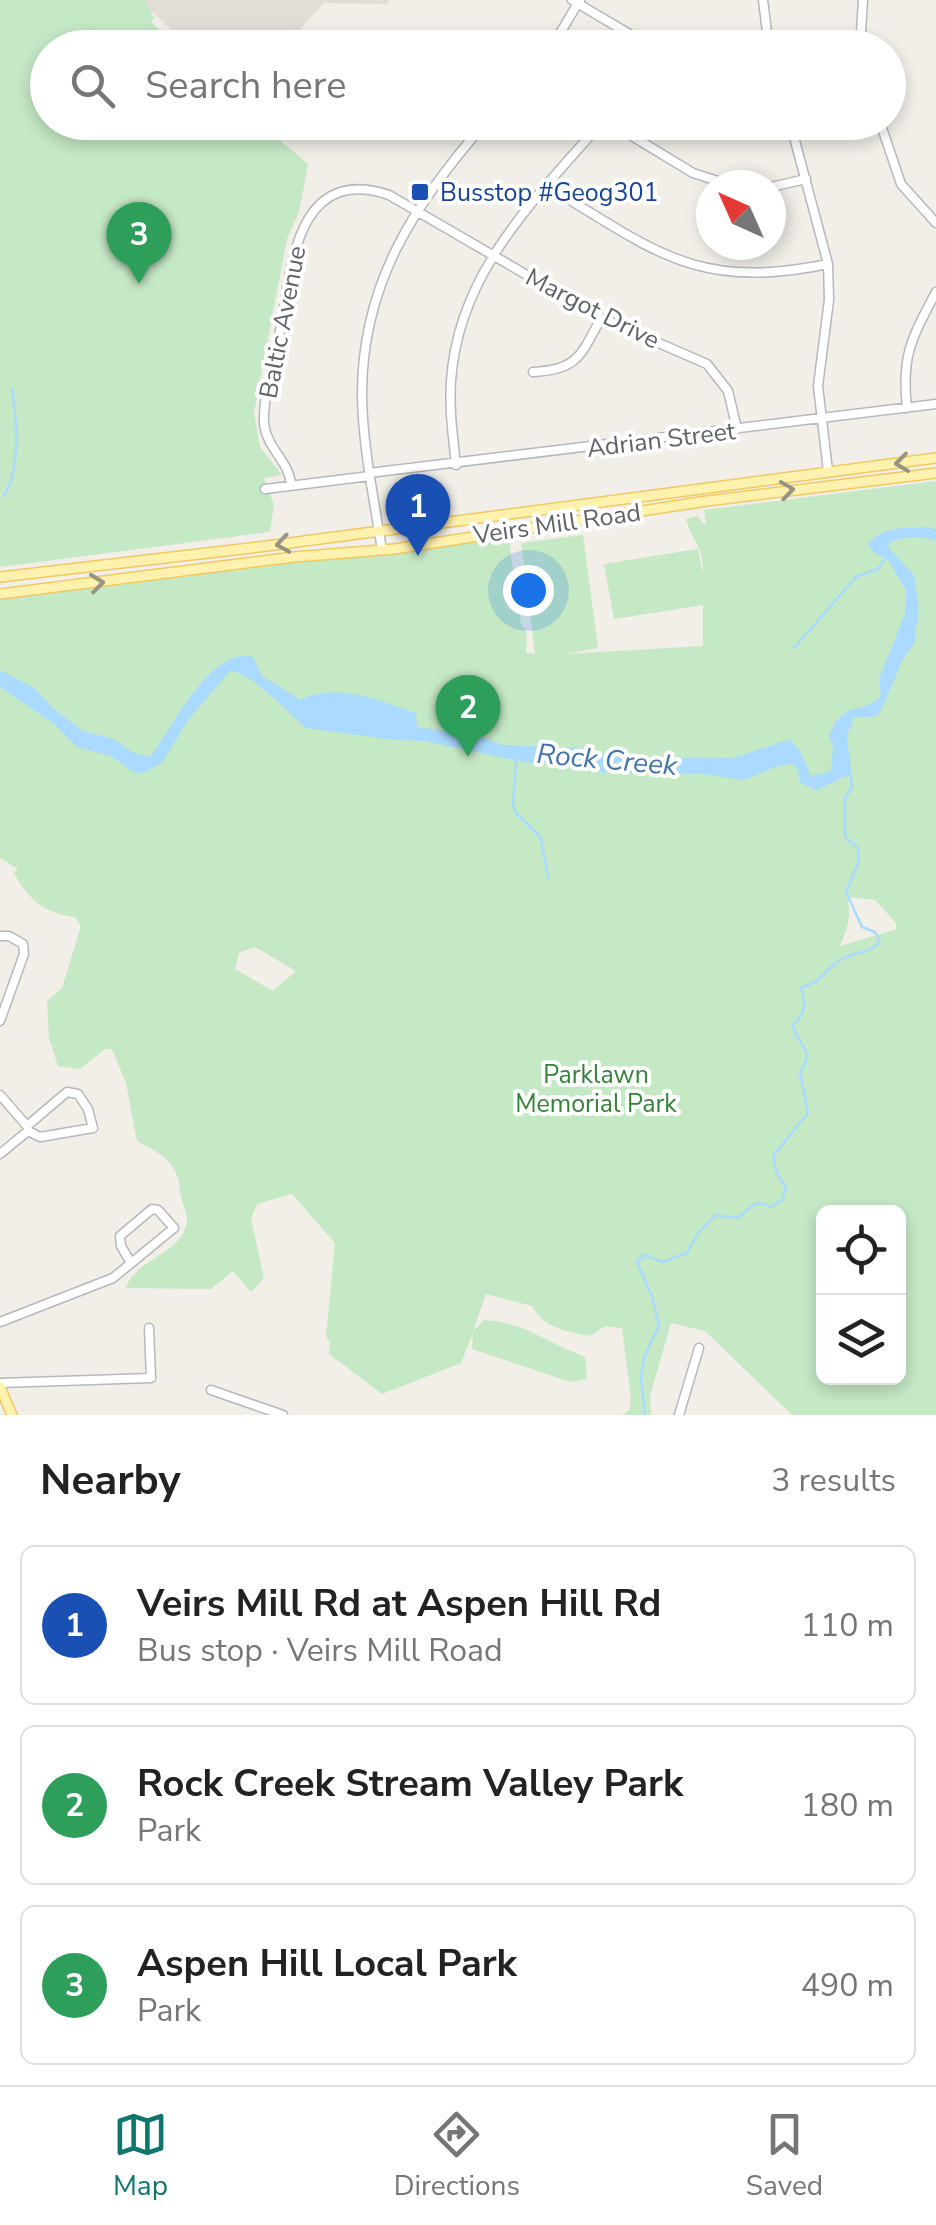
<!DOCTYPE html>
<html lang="en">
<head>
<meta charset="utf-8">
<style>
  :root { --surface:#fff; --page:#f2f2f2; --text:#222; --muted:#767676; --line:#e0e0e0; --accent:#0f766e }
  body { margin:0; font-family:"Nunito Sans",sans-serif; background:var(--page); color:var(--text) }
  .controls { position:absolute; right:30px; bottom:30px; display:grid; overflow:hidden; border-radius:15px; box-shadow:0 5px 15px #0003 }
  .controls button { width:90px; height:90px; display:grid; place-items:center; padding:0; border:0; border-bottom:2px solid var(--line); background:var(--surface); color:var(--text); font:50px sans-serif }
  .compass { position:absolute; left:696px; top:170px; width:90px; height:90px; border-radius:50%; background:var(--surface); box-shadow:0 5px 15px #0003; rotate:315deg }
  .you { position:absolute; left:528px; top:590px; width:35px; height:35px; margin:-25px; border:8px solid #fff; border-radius:50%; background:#1a73e8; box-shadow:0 0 0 15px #1a73e833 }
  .badge { display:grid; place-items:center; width:65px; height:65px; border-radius:50%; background:var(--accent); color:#fff; font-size:32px; font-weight:700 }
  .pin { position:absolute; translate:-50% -82px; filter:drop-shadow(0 2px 5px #0008) }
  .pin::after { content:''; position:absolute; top:52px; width:35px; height:30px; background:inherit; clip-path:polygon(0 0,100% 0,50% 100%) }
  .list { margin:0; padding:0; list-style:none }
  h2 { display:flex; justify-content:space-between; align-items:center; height:130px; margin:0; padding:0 40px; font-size:42px }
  h2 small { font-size:32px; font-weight:400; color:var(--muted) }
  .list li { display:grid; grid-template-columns:65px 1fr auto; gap:30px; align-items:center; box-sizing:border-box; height:160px; margin:0 20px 20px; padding:0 20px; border:2px solid var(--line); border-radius:15px }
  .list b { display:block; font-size:38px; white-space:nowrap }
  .list p { margin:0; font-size:32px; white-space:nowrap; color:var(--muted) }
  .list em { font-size:32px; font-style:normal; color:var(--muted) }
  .icon { flex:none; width:55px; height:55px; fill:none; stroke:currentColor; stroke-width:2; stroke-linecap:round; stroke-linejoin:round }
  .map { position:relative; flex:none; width:936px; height:1415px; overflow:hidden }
  .search { position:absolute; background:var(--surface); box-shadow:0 5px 15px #0003; left:30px; right:30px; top:30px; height:110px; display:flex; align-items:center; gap:25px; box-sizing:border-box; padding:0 35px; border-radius:55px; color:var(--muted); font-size:38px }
  .sheet { height:670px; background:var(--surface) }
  nav { display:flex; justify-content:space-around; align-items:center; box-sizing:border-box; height:140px; border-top:2px solid var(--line); background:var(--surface); font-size:28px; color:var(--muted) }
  nav a { display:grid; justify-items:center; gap:5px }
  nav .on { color:var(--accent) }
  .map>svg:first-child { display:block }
</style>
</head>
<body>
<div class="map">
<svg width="936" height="1415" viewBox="0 0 936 1415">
  <rect width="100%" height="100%" fill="#f1efe8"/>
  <path fill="#e1ded6" d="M144,0H390L387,4L324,3L283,48L190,47L152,12Z"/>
  <path fill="#c5e8c5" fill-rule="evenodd" d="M0,0H145L154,18L151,22L178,47L48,48V122L260,123L308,164L299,212L287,239L254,412L260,447L282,475L264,478L274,505L270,532L0,567Z
    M936,481V1415H792L705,1331L671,1323L650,1396L651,1415H623L629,1410L631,1399L622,1328L605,1326L590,1336C566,1331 545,1329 532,1306L486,1294L473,1331L484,1320C522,1321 549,1344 585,1357L587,1379L570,1382L472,1349L473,1333L461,1363L382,1394L329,1354L330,1343L326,1336L335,1243L292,1194L257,1204L251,1219L264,1278L251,1292L233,1271L211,1289L126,1288C135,1258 183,1255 187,1221C188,1210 180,1201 180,1190C178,1162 161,1154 137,1141L126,1083L112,1049H105L80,1069L58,1066L49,1038L47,1001L62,988L81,926L75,917C46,914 28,900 14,873L18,869L0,858V598L508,534L521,623L527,635L526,653L535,654L521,543L583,535L598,648L566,654L703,646V605L614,619L604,564L698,549L703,574C704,545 693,544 686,519L697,516L706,526L704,510ZM847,897L875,900L896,923L897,929L840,946C847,930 852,915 847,897ZM255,947L296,971L273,991L235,969L239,953ZM824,1212H898V1378H824Z"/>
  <path fill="#aadaff" d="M928,527L936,530V541C921,536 904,535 890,543L888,547L914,575L919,609L914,644L903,659L880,713L871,717H853C853,723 850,728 848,733C846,741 852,763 851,776C838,777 829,786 816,790L800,783L798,770L793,764L778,766L744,780L703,774L612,773L596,772L582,763L556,761L533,764L424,741L395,740L306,728C290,714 250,671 230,671L188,720L162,763L143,773L133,772L111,756L77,747L54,724L0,687V670L34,688L53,708L83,731L114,739L132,752L150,757C173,728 210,646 253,657L262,676L301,700C336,682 380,701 416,713L417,727L483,737L501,745L584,748L612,757L733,758L788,740C802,747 805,764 811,776L831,771L833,746L829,736C843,699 860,716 881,696L879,679L905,614L906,590L888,560L875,554L868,544C882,526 907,528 928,527Z"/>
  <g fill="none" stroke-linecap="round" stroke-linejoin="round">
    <path stroke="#aadaff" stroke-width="2.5" d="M4,496C21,468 17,421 12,389
      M794,648L856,577L878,569L884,560
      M514,757L516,764L513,804L516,813L541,838L548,877
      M645,1415L641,1378L644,1357L659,1326L652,1296L637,1262L644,1255L662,1262L687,1253L697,1235L715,1215L737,1218C751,1209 753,1198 771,1207L783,1199L786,1187L777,1174L773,1156L808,1113L800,1072C817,1047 796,1046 793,1025C806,1014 806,1004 801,987C822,984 825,968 842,959C855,952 871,953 880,942L875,932L862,927L846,892L859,861L858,848L845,837V799L852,787L851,776"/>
    <g stroke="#b5b8bc" stroke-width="11">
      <path id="minor" d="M572,0L653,48
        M763,0L769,48
        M551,48L580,0
        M860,48L863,0
        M609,122L693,173L730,185
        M790,122L828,264L829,300L818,386L828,471
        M880,122L901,184L936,223
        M547,186C655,251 696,291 828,264
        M771,187L806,179
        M533,372C578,370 581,355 601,318
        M907,408C901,355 912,338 936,292
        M456,465C453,437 449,409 451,381C458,273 534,200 602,122
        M369,473L936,404
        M291,485C290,462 266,448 264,423C263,394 275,360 280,331C291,268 296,164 389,195L601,318L707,364L728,391L737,429
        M265,489L370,476
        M382,550C374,499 363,448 362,397C361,284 415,203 486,122
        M0,936H9L23,944L24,954L0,1021
        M0,1095L27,1126
        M27,1126L67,1092L78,1094L88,1109L93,1128L40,1137L28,1131
        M0,1154L28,1131
        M0,1322L113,1278L174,1228L158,1210L152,1209L120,1236L121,1246L131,1263
        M0,1383L151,1378L149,1328
        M211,1390L283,1415
        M679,1415L699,1348"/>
    </g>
    <g stroke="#f2c960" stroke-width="12">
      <path id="major" d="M0,577L259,547L936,458
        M0,594L294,557L394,549L707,501L936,473
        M0,1387L12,1415"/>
    </g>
    <use href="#minor" stroke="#fff" stroke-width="8"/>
    <use href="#major" stroke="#fff2af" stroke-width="9"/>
  </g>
  <defs><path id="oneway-chevron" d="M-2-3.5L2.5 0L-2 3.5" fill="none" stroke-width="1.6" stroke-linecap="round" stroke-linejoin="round" transform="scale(2.5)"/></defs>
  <g stroke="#979581">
    <use href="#oneway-chevron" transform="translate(902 463) rotate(173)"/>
    <use href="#oneway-chevron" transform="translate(787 490) rotate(-8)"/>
    <use href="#oneway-chevron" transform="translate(283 544) rotate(171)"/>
    <use href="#oneway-chevron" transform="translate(97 583) rotate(-7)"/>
  </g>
  <rect fill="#1a4fb4" stroke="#fff" stroke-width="4" x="410" y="182" width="20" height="20" rx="5"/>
  <g text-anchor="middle" stroke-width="8" stroke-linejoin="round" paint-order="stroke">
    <g font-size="25" fill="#164399" stroke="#fff" text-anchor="start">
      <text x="440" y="201">Busstop #Geog301</text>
    </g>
    <g font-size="25" fill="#5f6368" stroke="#fff">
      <text transform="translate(593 308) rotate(27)" y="9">Margot Drive</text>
      <text transform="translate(282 322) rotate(-79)" y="9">Baltic Avenue</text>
      <text transform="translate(661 439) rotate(-7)" y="9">Adrian Street</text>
      <text transform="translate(557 523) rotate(-8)" y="9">Veirs Mill Road</text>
    </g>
    <g font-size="25" fill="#348238" stroke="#fff">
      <text x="596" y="1083">Parklawn<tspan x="596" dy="29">Memorial Park</tspan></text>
    </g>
    <g font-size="28" font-style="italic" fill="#4174aa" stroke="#fff">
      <text transform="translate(607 759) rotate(5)" y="10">Rock Creek</text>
    </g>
  </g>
</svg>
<div class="controls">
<button><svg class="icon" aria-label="locate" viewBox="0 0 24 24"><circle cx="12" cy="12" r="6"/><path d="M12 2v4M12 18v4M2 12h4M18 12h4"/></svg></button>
<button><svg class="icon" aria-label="layers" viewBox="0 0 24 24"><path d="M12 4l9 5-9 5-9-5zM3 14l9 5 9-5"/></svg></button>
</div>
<svg class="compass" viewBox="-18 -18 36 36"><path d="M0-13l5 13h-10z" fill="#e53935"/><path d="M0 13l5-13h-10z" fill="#767676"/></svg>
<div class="you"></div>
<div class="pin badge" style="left:418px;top:556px;background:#1a4fb4">1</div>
<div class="pin badge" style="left:468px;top:757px;background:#2e9e5b">2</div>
<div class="pin badge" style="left:139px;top:284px;background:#2e9e5b">3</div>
<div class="search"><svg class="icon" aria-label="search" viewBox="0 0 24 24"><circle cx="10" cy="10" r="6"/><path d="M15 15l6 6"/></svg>Search here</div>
</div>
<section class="sheet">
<h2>Nearby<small>3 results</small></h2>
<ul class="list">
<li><span class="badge" style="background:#1a4fb4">1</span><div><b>Veirs Mill Rd at Aspen Hill Rd</b><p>Bus stop · Veirs Mill Road</p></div><em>110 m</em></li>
<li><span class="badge" style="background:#2e9e5b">2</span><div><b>Rock Creek Stream Valley Park</b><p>Park</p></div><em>180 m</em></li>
<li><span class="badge" style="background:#2e9e5b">3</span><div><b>Aspen Hill Local Park</b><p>Park</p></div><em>490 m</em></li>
</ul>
</section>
<nav>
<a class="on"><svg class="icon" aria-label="map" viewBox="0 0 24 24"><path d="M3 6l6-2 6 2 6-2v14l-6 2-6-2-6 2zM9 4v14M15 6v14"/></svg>Map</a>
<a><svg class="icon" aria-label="directions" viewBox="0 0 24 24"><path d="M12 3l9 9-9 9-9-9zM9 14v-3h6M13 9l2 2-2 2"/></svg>Directions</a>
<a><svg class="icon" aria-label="saved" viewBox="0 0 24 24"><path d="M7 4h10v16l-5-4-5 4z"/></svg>Saved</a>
</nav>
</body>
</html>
